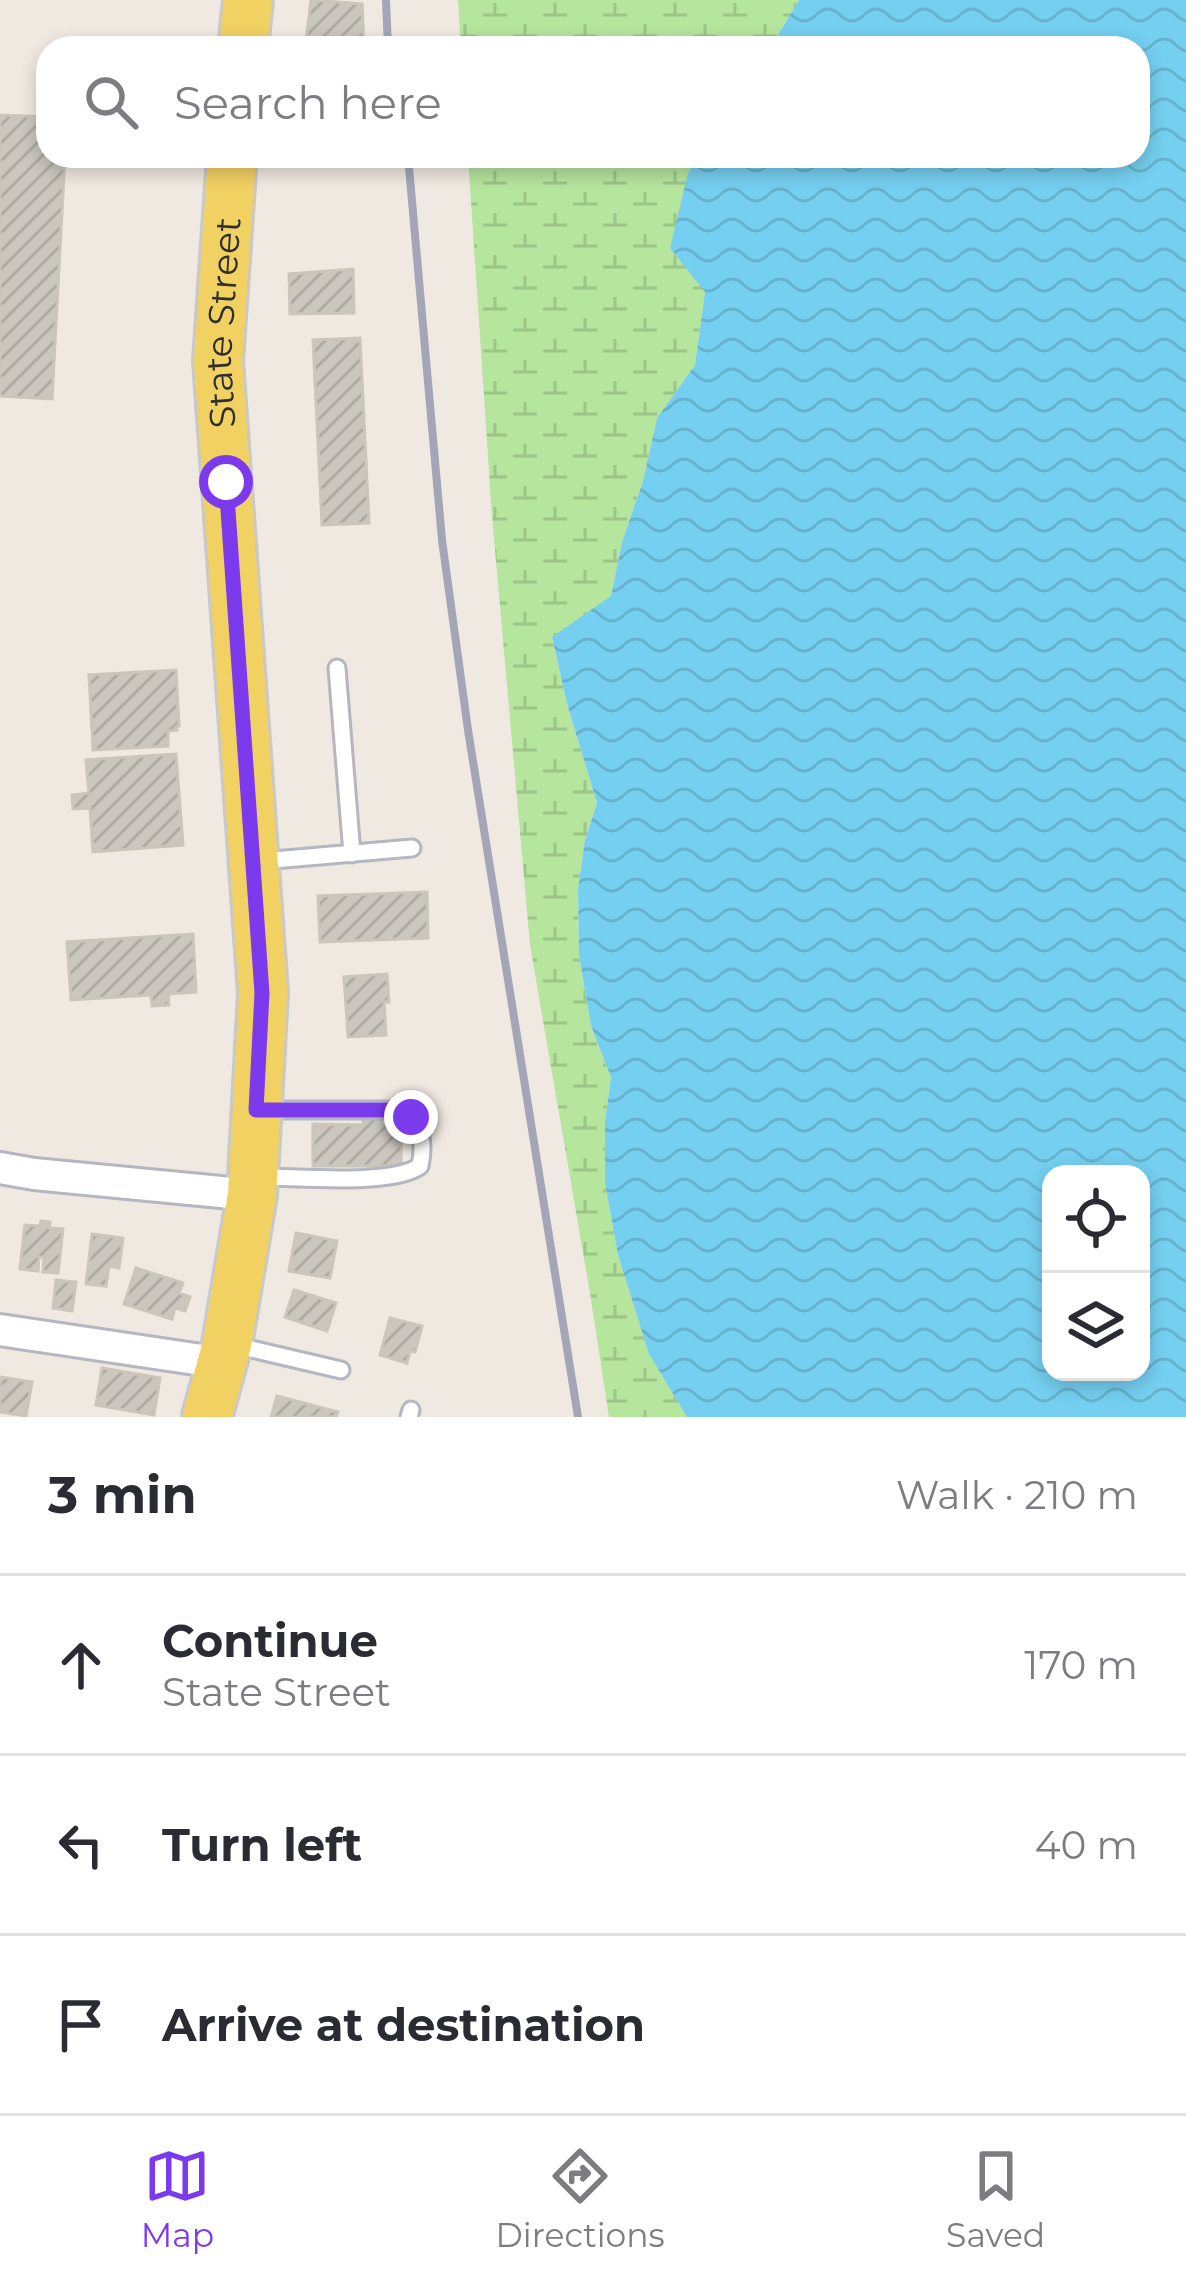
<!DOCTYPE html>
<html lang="en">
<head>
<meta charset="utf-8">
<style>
  :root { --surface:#fff; --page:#f7f7f7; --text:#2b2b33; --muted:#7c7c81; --line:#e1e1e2; --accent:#7c3aed }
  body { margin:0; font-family:Montserrat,sans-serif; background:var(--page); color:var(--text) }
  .controls { position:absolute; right:36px; bottom:36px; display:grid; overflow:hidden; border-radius:24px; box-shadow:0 6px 18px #0003 }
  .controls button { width:108px; height:108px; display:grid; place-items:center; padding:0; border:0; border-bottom:3px solid var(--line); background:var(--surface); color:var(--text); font:60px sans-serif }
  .stop { position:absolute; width:36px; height:36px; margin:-27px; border:9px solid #7c3aed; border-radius:50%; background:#fff }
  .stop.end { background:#7c3aed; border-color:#fff; box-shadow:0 3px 12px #0008 }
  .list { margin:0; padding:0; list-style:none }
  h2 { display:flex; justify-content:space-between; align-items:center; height:156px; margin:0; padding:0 48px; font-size:51px }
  h2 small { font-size:39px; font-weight:400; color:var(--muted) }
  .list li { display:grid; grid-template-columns:78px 1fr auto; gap:36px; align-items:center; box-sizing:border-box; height:180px; padding:0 48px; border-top:3px solid var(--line) }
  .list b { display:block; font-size:45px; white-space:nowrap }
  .list p { margin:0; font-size:39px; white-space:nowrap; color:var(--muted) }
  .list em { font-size:39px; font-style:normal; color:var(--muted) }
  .icon { flex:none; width:66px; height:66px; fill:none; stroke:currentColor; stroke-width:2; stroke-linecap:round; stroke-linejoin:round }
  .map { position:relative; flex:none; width:1186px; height:1417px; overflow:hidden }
  .search { position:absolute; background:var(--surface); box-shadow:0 6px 18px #0003; left:36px; right:36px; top:36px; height:132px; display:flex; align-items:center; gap:30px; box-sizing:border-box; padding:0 42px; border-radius:36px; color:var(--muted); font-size:45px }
  .sheet { height:696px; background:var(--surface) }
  nav { display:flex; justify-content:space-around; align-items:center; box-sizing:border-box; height:168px; border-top:3px solid var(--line); background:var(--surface); font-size:33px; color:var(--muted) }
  nav a { display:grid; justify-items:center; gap:6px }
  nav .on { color:var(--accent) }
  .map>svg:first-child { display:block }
</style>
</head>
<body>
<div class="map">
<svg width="1186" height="1417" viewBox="0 0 1186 1417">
  <defs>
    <pattern id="wetland-marsh" width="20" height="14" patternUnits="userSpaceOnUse" patternTransform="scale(3)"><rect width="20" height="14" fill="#b6e59e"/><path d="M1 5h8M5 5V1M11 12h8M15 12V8" fill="none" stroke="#9dc588"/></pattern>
    <pattern id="water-waves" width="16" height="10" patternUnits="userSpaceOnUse" patternTransform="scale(3)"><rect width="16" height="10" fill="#75cff0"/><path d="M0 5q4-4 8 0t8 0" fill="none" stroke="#66b2ce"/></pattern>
    <pattern id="building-hatch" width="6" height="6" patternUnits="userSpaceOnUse" patternTransform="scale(3)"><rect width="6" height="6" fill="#cbc7bf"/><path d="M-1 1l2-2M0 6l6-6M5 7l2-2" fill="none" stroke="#afaba4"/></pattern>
  </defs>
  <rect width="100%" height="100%" fill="#efe9e1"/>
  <path fill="url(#wetland-marsh)" d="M458,0H799L770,48H461Z
    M468,156H697L688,173L705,292L695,365L657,418L643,481L622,542L611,597L552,638L567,704L597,803L585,840L578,889L579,955L591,1026L611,1077L605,1121V1183L618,1255L649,1353L687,1417H609L590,1293L530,945L492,516Z"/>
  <path fill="url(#water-waves)" fill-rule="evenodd" d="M799,0H1186V1417H687L649,1354L618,1255L605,1183V1121L611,1077L591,1026L579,955L578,889L585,840L597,803L567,704L552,637L611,596L622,542L643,481L657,418L695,365L705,292L670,248L688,173L697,156H1138V48H770ZM1051,1174H1141V1372H1051Z"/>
  <path fill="url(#building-hatch)" stroke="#cbc5ba" stroke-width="3" d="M311,0L362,4L364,48H305Z
    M0,115L48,117V156H65L52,399L0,396Z
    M353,269L354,313L290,314L289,274Z
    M360,338L369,523L322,525L313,340Z
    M176,670L179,726L176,727L177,730L168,731V746L93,750L89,675Z
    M176,754L183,845L93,852L90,808L73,809L72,795L89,793L86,760Z
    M427,892L428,938L320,942L318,896Z
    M193,934L196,992L168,994L169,1005L152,1006L151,995L71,1000L67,942Z
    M387,974L389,1002H384L386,1035L348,1037L344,977Z
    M363,1119H382V1125L401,1126V1166H313V1124L363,1125Z
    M41,1221L50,1222L49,1228L63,1229L58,1273L43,1272L44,1257H39L38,1271L20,1269L25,1225L40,1226Z
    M296,1233L337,1241L330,1278L289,1271Z
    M92,1234L123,1238L119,1268L109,1266L106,1286L86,1284Z
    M136,1268L183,1283L179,1293L190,1297L185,1311L175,1308L172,1319L124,1304Z
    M56,1280L76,1282L72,1311L53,1308Z
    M294,1290L336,1303L327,1331L285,1317Z
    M390,1318L422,1326L415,1352L410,1351L407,1363L380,1355Z
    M102,1368L160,1378L154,1415L96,1405Z
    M0,1377L32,1382L26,1416L0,1412Z
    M277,1396L338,1412L336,1417H271Z"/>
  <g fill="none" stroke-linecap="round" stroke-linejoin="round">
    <g stroke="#b4b7c1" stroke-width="21">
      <path id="service" d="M337,668L352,854
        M262,861L412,848
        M260,1110H398C422,1121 425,1142 420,1166C391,1186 300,1177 262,1177
        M230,1344L341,1370
        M409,1417L411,1410"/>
    </g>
    <g stroke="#b4b7c1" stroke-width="36">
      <path id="minor" d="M0,1168L34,1174L252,1195
        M0,1330L222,1363"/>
    </g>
    <g stroke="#c9c9c9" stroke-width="54">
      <g id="primary">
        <path d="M243,48L248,0"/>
        <path id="s1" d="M207,1417L227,1344L252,1195L263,993L218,361L232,156"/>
      </g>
    </g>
    <use href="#service" stroke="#fff" stroke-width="15"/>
    <use href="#minor" stroke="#fff" stroke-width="30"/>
    <use href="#primary" stroke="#f2d163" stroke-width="48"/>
    <path stroke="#a3a6b8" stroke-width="8" d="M386,0L388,48
      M408,156L442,540L468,730L578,1417"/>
  </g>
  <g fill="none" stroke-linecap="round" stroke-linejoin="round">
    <path stroke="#7c3aed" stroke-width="15" d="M226,482L262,993L256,1110H398L411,1117"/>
  </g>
  <g text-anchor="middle" stroke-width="9" stroke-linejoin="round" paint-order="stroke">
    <g font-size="36" fill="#2e2e2e" stroke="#fff">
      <text dy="13" stroke="none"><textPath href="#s1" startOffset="1101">State Street</textPath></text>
    </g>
  </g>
</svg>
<div class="controls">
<button><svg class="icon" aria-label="locate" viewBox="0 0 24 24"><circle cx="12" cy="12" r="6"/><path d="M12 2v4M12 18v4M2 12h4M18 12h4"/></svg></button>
<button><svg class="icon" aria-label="layers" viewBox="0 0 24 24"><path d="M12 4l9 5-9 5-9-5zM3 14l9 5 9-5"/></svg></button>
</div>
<div class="stop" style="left:226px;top:482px"></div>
<div class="stop end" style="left:411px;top:1117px"></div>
<div class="search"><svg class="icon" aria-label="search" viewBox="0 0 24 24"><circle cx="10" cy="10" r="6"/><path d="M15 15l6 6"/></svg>Search here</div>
</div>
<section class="sheet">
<h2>3 min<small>Walk · 210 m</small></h2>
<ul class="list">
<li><svg class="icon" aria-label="ahead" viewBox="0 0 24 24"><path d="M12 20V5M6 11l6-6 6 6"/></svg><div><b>Continue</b><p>State Street</p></div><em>170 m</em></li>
<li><svg class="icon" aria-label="left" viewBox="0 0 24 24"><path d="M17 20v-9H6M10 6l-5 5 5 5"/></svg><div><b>Turn left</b></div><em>40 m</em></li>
<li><svg class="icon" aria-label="arrive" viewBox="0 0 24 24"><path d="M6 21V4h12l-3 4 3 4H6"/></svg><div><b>Arrive at destination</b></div></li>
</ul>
</section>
<nav>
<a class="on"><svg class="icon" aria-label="map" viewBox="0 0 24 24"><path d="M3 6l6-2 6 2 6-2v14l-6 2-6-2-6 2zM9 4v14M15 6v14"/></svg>Map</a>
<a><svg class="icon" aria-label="directions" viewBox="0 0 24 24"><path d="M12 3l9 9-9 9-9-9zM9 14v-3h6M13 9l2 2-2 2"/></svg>Directions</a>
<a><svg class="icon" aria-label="saved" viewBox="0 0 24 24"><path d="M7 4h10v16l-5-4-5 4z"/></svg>Saved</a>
</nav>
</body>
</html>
